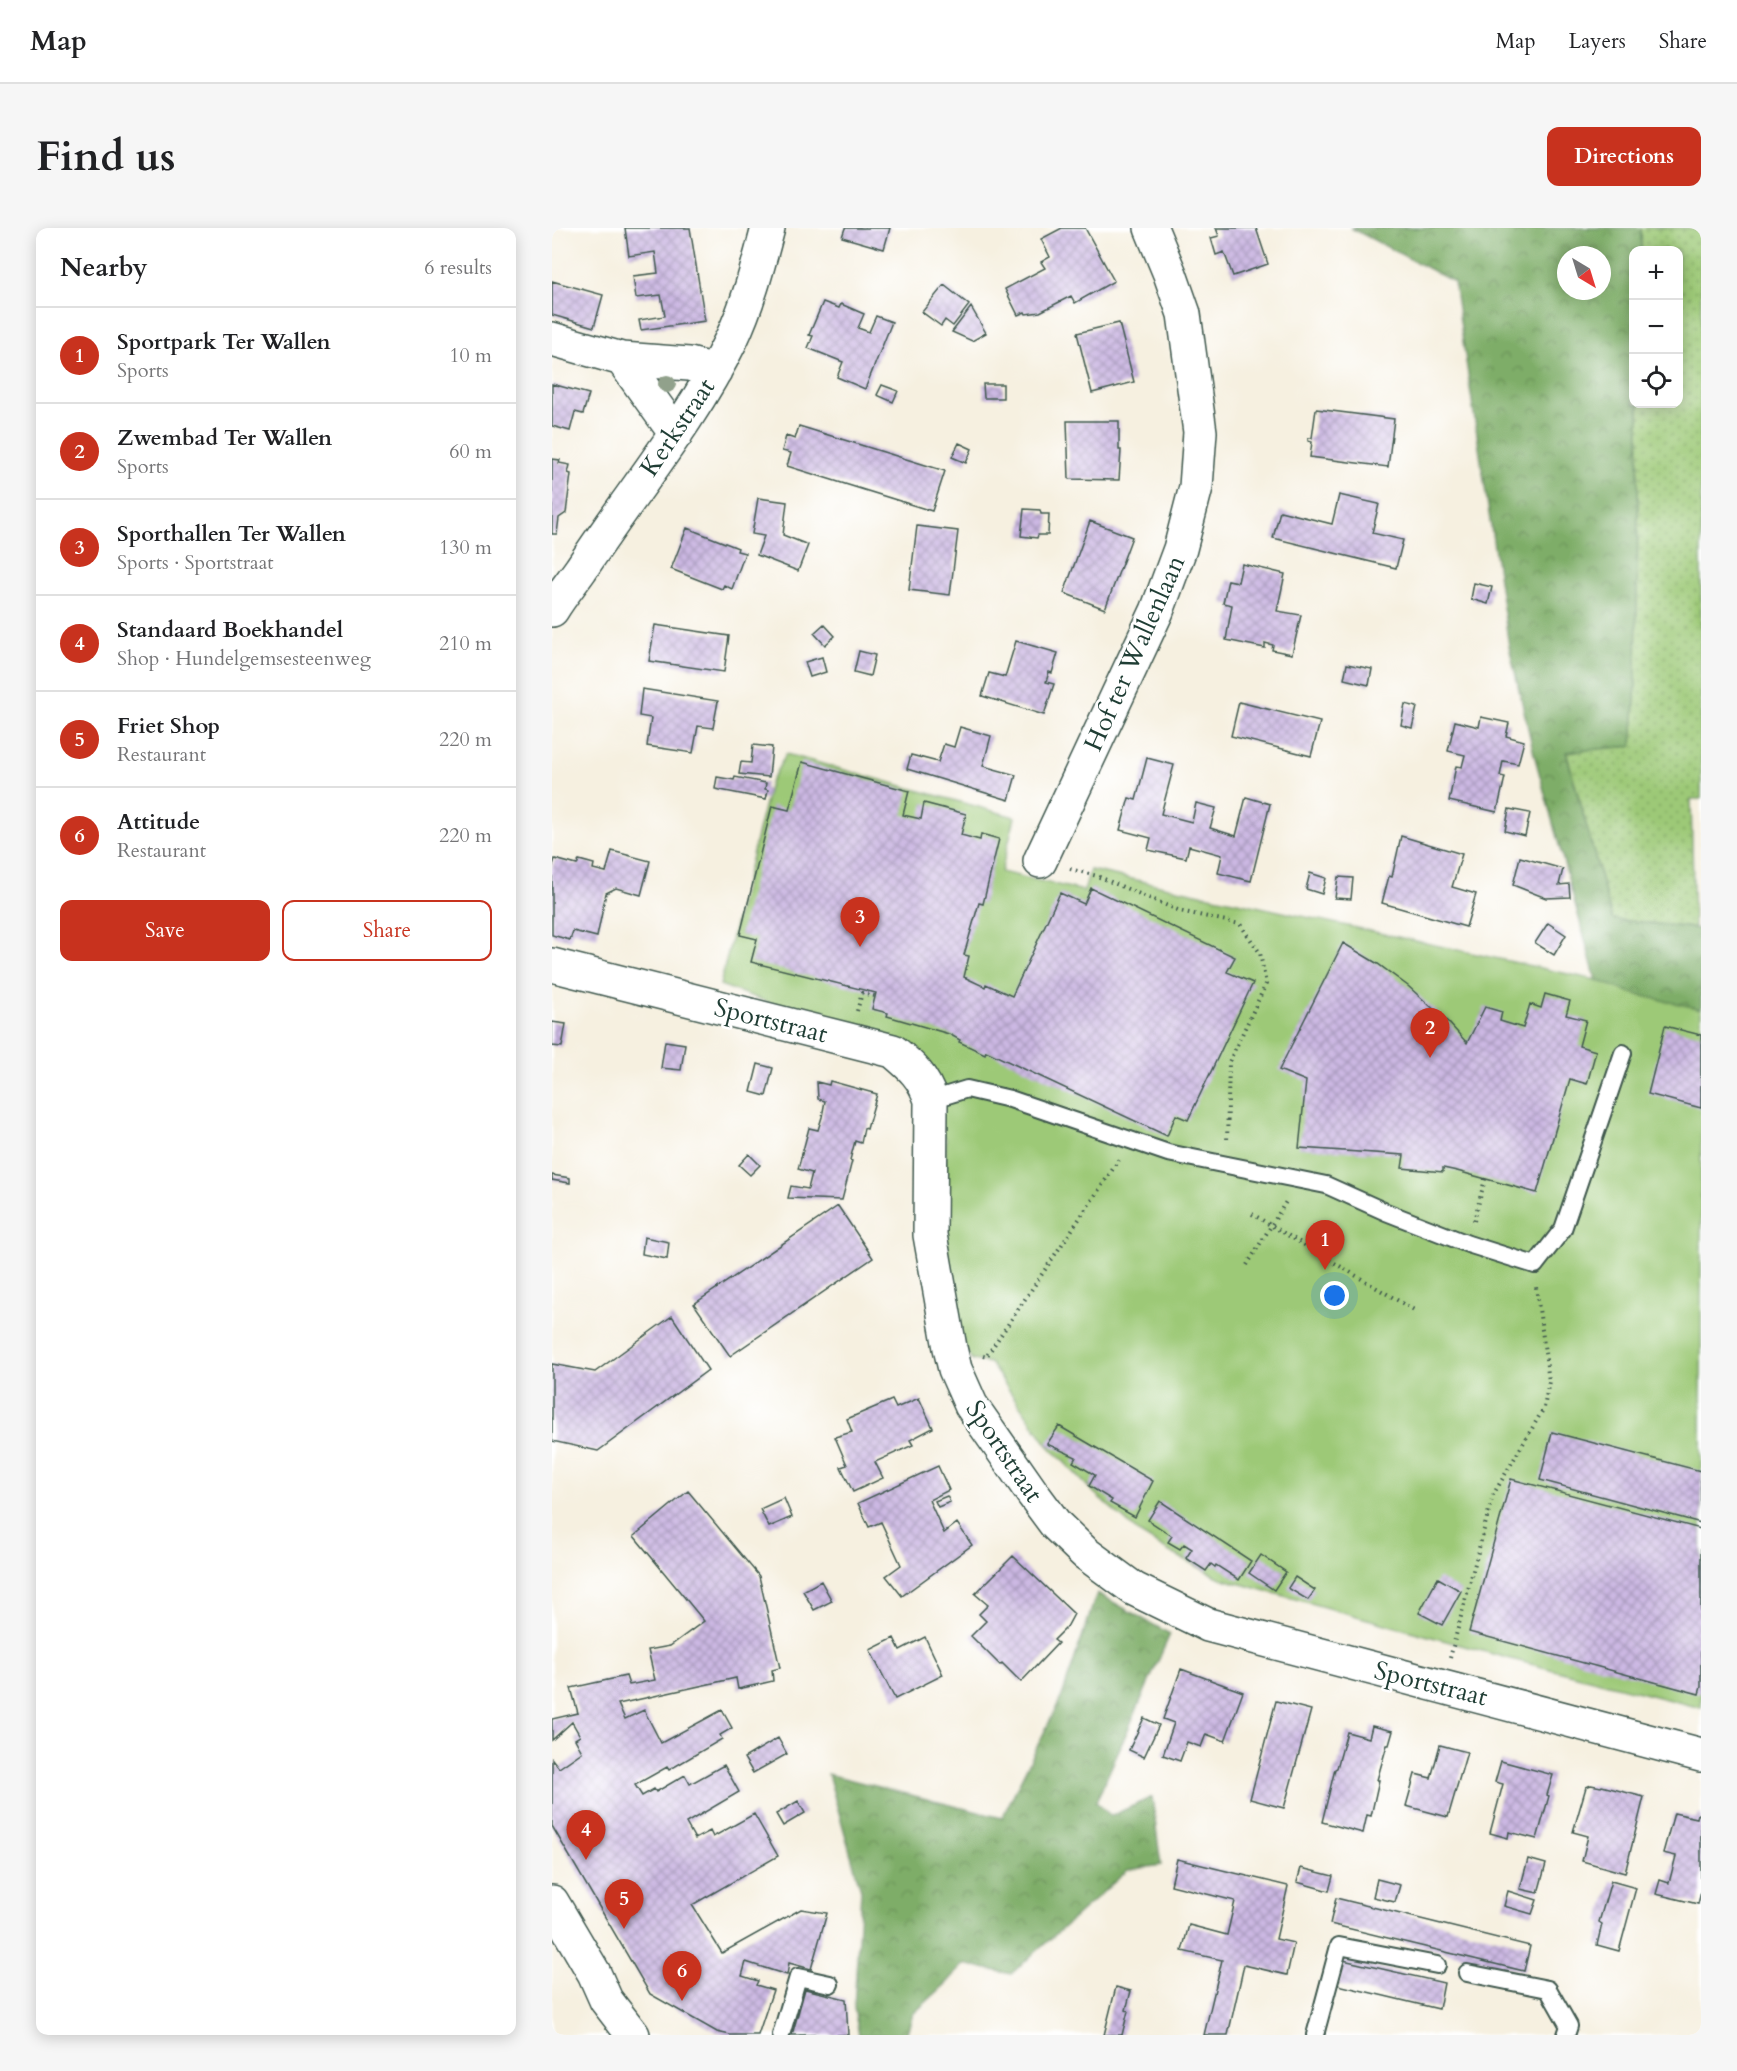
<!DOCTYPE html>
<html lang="en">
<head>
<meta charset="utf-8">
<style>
  :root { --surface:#fff; --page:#f6f6f6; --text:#202124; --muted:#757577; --line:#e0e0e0; --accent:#c8321e }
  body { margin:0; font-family:Cardo,serif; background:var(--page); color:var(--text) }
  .controls { position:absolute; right:18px; top:18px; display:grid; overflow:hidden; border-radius:12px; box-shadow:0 3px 15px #0003 }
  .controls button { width:54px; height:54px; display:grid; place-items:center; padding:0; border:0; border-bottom:2px solid var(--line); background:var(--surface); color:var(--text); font:30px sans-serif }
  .compass { position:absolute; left:1005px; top:18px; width:54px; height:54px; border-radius:50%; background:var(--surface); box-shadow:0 3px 15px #0003; rotate:142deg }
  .you { position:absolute; left:783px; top:1068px; width:21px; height:21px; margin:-15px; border:4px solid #fff; border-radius:50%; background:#1a73e8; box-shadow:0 0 0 9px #1a73e833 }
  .badge { display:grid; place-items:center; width:39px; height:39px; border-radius:50%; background:var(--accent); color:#fff; font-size:20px; font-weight:700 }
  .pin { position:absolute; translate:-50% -50px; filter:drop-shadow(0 2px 3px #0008) }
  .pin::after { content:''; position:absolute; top:32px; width:21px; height:18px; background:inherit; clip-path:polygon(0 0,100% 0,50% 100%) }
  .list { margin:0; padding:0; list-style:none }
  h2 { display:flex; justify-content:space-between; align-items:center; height:78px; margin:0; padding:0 24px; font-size:26px }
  h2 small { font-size:20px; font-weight:400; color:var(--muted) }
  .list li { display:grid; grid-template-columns:39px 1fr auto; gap:18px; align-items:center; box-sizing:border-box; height:96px; padding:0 24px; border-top:2px solid var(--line) }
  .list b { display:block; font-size:22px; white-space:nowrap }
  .list p { margin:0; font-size:20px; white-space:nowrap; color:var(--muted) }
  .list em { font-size:20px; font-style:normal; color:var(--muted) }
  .actions { display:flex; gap:12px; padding:18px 24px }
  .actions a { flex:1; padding:14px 0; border:2px solid var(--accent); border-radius:12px; text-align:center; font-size:21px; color:var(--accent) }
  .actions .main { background:var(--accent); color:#fff }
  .icon { flex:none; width:33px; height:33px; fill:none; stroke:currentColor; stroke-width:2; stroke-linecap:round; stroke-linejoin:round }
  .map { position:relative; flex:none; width:1149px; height:1807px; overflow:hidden; border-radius:12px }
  header { display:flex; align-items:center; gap:36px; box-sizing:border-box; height:84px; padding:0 30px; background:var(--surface); border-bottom:2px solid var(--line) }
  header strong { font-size:28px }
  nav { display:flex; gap:33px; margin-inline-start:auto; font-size:21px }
  .intro { display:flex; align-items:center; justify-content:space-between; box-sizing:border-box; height:144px; padding:0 36px }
  h1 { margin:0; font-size:42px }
  .button { padding:15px 27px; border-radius:12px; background:var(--accent); color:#fff; font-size:21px; font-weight:700 }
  main { display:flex; gap:36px; padding:0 36px }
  aside { flex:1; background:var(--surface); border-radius:12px; box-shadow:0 3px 15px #0003 }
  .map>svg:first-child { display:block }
</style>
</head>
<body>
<header>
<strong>Map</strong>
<nav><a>Map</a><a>Layers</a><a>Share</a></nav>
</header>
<div class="intro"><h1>Find us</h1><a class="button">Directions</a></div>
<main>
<aside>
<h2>Nearby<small>6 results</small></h2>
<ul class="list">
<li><span class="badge">1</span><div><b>Sportpark Ter Wallen</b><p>Sports</p></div><em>10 m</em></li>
<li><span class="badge">2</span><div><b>Zwembad Ter Wallen</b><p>Sports</p></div><em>60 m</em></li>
<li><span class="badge">3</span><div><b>Sporthallen Ter Wallen</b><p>Sports · Sportstraat</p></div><em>130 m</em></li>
<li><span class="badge">4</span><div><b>Standaard Boekhandel</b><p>Shop · Hundelgemsesteenweg</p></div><em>210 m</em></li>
<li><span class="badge">5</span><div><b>Friet Shop</b><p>Restaurant</p></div><em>220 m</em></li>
<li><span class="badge">6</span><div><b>Attitude</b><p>Restaurant</p></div><em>220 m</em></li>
</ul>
<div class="actions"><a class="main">Save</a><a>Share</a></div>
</aside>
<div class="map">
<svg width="1149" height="1807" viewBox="0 0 1149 1807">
  <defs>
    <pattern id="grass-dots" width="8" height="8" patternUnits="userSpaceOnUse" patternTransform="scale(1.5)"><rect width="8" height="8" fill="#9dc977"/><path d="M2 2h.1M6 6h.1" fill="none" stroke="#7fa462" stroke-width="1.8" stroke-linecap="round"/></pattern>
    <pattern id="forest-crowns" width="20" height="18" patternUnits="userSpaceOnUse" patternTransform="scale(1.5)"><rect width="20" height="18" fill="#7ead68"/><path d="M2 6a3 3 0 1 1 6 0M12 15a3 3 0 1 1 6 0" fill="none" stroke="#678e56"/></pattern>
    <pattern id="building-cross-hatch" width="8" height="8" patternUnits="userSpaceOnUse" patternTransform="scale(1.5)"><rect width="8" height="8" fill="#ccb8e3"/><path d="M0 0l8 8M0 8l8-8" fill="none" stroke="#a597b9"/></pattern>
  </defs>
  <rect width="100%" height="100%" fill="#fff"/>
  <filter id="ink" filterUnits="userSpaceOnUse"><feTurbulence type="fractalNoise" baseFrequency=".0167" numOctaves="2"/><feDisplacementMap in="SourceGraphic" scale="12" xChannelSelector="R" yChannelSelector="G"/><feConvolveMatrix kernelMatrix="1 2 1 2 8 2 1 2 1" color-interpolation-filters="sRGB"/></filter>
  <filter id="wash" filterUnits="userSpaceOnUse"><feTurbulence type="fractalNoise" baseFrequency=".008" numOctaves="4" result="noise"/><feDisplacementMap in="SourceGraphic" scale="24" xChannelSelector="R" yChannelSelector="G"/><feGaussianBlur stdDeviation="1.35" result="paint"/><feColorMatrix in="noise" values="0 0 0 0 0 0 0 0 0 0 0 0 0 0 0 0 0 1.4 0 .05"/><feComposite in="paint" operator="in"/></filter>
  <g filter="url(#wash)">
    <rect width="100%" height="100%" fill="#f6f0e0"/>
    <path fill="url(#grass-dots)" stroke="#5e8356" stroke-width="1.5" d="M1089,0H1149V571H1139L1142,700L1060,691L1014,523L1080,518L1084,456L1087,176H1126V22H1089Z"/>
    <path fill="url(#forest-crowns)" stroke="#4e754e" stroke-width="1.5" fill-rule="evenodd" d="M799,0H1089V22H1082V176H1087L1084,456L1080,518L1014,524L1060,691L1149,701V781L1082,766L1044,752L982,526L957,418L902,54ZM1014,27H1050V63H1014Z
      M545,1365L618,1406L544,1574L559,1588L600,1569L609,1637L576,1642L459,1746L412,1736L395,1755L361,1786L354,1807H307L302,1780L309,1662L276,1546L450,1590L510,1468Z"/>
    <path fill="#9dc977" stroke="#5e8356" stroke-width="1.5" d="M234,526L463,589L449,644L532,663L538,642L1044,752L1082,766L1149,781V1480L959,1431L671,1351L654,1343L618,1324L588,1306L539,1262L495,1216L438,1135L420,1132L416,1126L401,1087L392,997L394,911L330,815L168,757L218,555Z"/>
    <g id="blocks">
      <path fill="url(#building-cross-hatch)" d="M73,0H138L153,93L89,102L87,92L113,88L109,67L84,70L81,48L106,45L103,24L77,28Z
        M293,0H338L332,21L290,9Z
        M510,0H533L562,53L523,75L519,68L488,84L474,86L473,84L466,87L453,61L493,40L489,34L498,29L489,11Z
        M664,0H704L716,36L681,48L672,24L664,27L659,10L667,8Z
        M0,53L51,67L42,99L0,87Z
        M392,57L417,77L401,98L393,92L389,98L370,84Z
        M271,74L287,80L289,76L312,86L306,100L317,104L324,88L340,94L313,161L285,149L291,134L256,120L261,108L257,107Z
        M419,79L434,105L420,113L400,104Z
        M567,95L582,154L540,165L525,105Z
        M0,156L37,166L31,186L23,184L18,203L0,198Z
        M431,156H451V170H432Z
        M330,157L346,163L341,174L325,167Z
        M764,181L842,191L836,239L758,229L760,214L756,213V210H760Z
        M515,193H567V222H569L567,252L517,251Z
        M247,198L393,243L380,283L235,238L239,225L230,223L234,208L243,211Z
        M407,215L420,221L414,235L400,229Z
        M0,231L8,232L7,235L18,237L16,245L19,246L14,285L7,290L5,306H0Z
        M787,267L827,276L820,305L851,312L844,340L721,310L728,283L780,296Z
        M206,270L235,274L231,307L256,317L246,343L205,327L212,308L200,306Z
        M472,281L488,282L489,286H497L496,307H486L485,310L469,308Z
        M538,293L580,309L553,381L512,365Z
        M365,298L406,303L398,367L357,362Z
        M135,300L186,320L185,323L193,325L180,361L172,357L170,361L119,341Z
        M690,336L733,346L725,383L749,387L740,426L720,422L721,417L713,415V420L674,412L680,377L671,375L676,352L686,354Z
        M922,355L940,359L936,376L919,371Z
        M272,396L283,408L273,417L262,405Z
        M103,397L177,408L172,444L97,433Z
        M464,413L506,425L500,445L497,444L494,454L502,456L492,487L430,468L437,445L453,449Z
        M307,423L323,427L318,448L302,444Z
        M270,429L274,444L258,449L253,434Z
        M795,436L820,441L817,457L792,451Z
        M90,461L166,473L161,500L146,498L141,525L95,518L99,490L87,488Z
        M687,474L768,494L759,528L679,508Z
        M853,476L865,479L860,500L849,497Z
        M929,489L957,495L954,508L972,513L966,536L951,533L948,548L953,549L945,584L897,573L904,538L910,539L913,527L896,523L903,493L927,499Z
        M408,499L439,508L431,538L464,547L457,572L355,541L359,527L386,534L392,516L402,519Z
        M201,517L220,519L217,549L187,546L189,534L199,535Z
        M595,530L622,537L609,586L640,594L644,575L664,580L658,600L684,608L694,569L718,576L699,653L666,645L670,627L637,618L634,630L596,622L599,610L568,602L577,570L584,572Z
        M250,534L357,563L351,587L369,591L372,575L414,586L409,607L428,612L429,606L447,611L431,676L427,675L412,727L417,728L412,749L433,759L434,756L460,768L508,665L532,676L539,660L683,729L675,744L701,755L636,892L624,887L615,908L434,823L433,826L407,814L408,812L397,806L335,788L336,785L320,781L324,765L199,734L205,711L188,707L220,578L237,582Z
        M165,549L182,552L183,549L214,555L213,561L216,562L214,571L163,561Z
        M957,581L978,585L973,608L953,603Z
        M849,608L910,626L900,659L924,666L914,699L830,675L837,648L840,649Z
        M60,623L98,633L89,667L64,660L54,665L45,709L21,703L18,712L0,707V640L3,631L25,637L27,632L42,636L41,641L54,644Z
        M968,629L1011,641L1007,657L1017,656L1018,669L994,670L961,657Z
        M758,645L774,650L770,666L754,661Z
        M786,649L801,650L799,671L783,670Z
        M996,695L1014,707L1002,727L983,715Z
        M791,715L826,736L856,758L897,795L915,815L933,779L950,784L948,793L971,800L978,776L989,780L993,766L1018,773L1014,787L1034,792L1027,818L1044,823L1035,856L1018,851L985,965L905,943L891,940V944L850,940L852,927L747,920L754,853L727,842Z
        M0,794L14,796L10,819L0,818Z
        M1113,798L1149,807V880L1096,866Z
        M113,813L133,816L129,842L109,840Z
        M206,836L221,840L214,868L199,864Z
        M278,853L325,866L315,901L312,900L309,915L303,913L298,932L300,933L290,972L236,970L239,958L256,961L260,945L246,941L257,900L266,902L270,889L273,873L266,871L265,854L277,857Z
        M197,926L208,937L198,947L187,937Z
        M0,947L18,950V955L0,952Z
        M286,978L321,1030L178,1128L142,1076Z
        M92,1009L117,1014L115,1031L90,1026Z
        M120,1088L156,1142L46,1223L0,1213V1136L43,1144Z
        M367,1170L381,1200L358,1212L361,1217L323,1234L331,1250L301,1264L289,1239L295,1237L283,1209L300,1204L295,1191L340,1172L344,1180Z
        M507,1198L601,1253L583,1289L558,1275L560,1272L537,1258L543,1247L521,1234L524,1229L495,1216Z
        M1000,1204L1149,1243V1295L988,1252Z
        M386,1238L397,1262L377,1272L392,1305L405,1295L420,1317L350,1368L334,1348L349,1337L329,1294L317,1299L306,1275Z
        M959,1251L1149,1301V1459L1147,1466L917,1404Z
        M136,1263L207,1348L228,1440L220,1442L221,1453L186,1461L184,1450L66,1476L73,1491L92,1482L109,1515L170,1482L180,1500L168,1507L170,1511L117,1542L115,1539L83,1557L90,1568L102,1561L104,1564L133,1547L138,1556L172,1537L187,1564L134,1595L143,1611L158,1603L161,1609L202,1586L226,1628L140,1677L170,1725L249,1681L275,1685L259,1741L237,1735L235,1747L194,1734L190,1748L206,1753L204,1757L221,1762L206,1807H178L165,1804L98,1766L0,1598V1531L7,1540L30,1524L23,1511L28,1508L20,1494L0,1512V1491L26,1485L19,1460L74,1448L77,1457L103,1452L96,1422L118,1418L152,1393L82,1308Z
        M395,1268L398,1274L386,1279L383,1273Z
        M232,1270L240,1289L217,1299L208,1281Z
        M608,1273L699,1333L687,1352L664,1337L663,1339L659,1336L654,1343L634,1330L640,1321L632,1316L628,1321L616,1314L620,1308L596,1292Z
        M709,1327L734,1344L722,1362L697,1345Z
        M461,1328L522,1386L515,1399L502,1412L506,1415L469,1454L450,1435L448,1437L419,1408L434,1393L427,1386L436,1377L423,1366Z
        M743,1349L763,1362L756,1372L736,1360Z
        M886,1350L909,1363L890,1397L867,1385Z
        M269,1353L280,1373L262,1382L251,1363Z
        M373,1409L391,1447L343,1471L318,1422L342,1410L348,1422Z
        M629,1441L691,1464L673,1513L654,1506L649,1519L635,1514L628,1533L611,1527L622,1495L611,1491Z
        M724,1473L759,1482L732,1580L698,1571Z
        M592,1490L607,1497L592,1529L577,1522Z
        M820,1498L841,1503L837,1517H835L825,1552H827L819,1588L815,1587L811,1605L770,1594L783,1541L785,1540L795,1504L817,1510Z
        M226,1510L235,1526L201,1545L192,1530Z
        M888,1517L915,1524L896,1589L854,1578L863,1546L879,1550Z
        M949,1533L1001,1547L995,1567L997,1568L985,1611L957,1604L956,1610L938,1605L951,1556L943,1554Z
        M1039,1557L1049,1559L1050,1558L1092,1569L1073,1645L1030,1633L1036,1608L1021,1604L1034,1559Z
        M246,1573L253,1585L231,1598L224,1586Z
        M1122,1585L1145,1590L1146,1586L1149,1587V1664L1146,1676L1104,1666L1108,1652L1117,1655L1124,1628L1111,1625Z
        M625,1631L736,1658L724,1711L742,1715L735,1747L692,1737L676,1807H652L670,1732L630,1723L637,1697L675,1707L683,1673L619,1657Z
        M976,1631L994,1636L986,1665L968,1661Z
        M749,1640L781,1648L777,1663L745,1654Z
        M825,1651L848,1657L843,1674L821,1669Z
        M1059,1653L1084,1660L1067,1723L1045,1717L1050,1696L1047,1694Z
        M956,1663L985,1672L980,1686L952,1678Z
        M784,1670L978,1718L972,1743L778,1696Z
        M791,1732L892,1755L887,1781L786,1757Z
        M564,1759L579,1763L574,1782L576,1783L570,1807H552Z
        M253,1761L294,1771L296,1807H240Z"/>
    </g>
  </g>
  <g filter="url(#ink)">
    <use href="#blocks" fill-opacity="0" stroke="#3f584e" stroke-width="1.5"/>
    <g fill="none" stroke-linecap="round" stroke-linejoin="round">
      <g stroke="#3f584e" stroke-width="20">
        <path id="lane" d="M379,872L415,861L458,871L616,925L774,957L834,984L916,1016L983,1037L1011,1001L1071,825
          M915,1745L996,1761L1017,1798L1014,1807
          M229,1807L246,1749L278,1756
          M763,1807L787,1718L885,1737"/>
      </g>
      <g stroke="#3f584e" stroke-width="36">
        <path id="street" d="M0,111L70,131L137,136L163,143
          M70,131L124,206
          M0,382C9,367 20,354 29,341C79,265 139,194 179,112C196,77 206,38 216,0
          M488,633L605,383L628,321L644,259L648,204L632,86L618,46L599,0
          M0,737L341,823C360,839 371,848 379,872L378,1007L398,1120L403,1141L419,1177L481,1266L504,1297L533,1325L582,1361L656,1397L1149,1527"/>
      </g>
      <g stroke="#3f584e" stroke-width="36">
        <path id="secondary" d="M0,1674L42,1745L54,1772L81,1807"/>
      </g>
      <path stroke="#3f584e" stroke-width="4" stroke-dasharray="1.5 4.5" stroke-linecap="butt" d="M518,641L545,648L628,683L688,696L708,725L714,756L677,834L675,915
        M305,783L310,765L323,768
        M700,986L862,1082
        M922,993L933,951
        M695,1037L735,972
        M431,1128L434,1129L567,932
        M898,1430L941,1267L992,1180L997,1153L984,1059"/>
      <use href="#lane" stroke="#fff" stroke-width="16"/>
      <use href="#street" stroke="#fff" stroke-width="33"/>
      <use href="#secondary" stroke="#fff" stroke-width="33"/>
    </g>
    <circle fill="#91a18b" cx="115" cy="156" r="9"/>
  </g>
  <g text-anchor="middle" stroke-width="5" stroke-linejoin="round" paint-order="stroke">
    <g font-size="26" fill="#1f3d34" stroke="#fff">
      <text transform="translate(125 199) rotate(-56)" y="9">Kerkstraat</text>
      <text transform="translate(582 425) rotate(-66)" y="9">Hof ter Wallenlaan</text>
      <text transform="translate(219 792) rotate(14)" y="9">Sportstraat</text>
      <text transform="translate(453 1223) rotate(56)" y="9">Sportstraat</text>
      <text transform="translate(879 1455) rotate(14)" y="9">Sportstraat</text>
    </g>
  </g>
</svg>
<div class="controls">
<button>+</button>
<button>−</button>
<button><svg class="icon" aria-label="locate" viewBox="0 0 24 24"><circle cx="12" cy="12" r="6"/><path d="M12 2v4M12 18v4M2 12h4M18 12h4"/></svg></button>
</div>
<svg class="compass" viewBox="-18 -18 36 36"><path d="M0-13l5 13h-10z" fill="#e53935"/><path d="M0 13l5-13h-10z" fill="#757577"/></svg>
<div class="you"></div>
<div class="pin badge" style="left:773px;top:1042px">1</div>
<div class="pin badge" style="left:878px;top:830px">2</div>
<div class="pin badge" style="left:308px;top:719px">3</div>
<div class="pin badge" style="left:34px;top:1632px">4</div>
<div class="pin badge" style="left:72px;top:1701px">5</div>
<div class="pin badge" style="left:130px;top:1773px">6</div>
</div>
</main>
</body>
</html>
